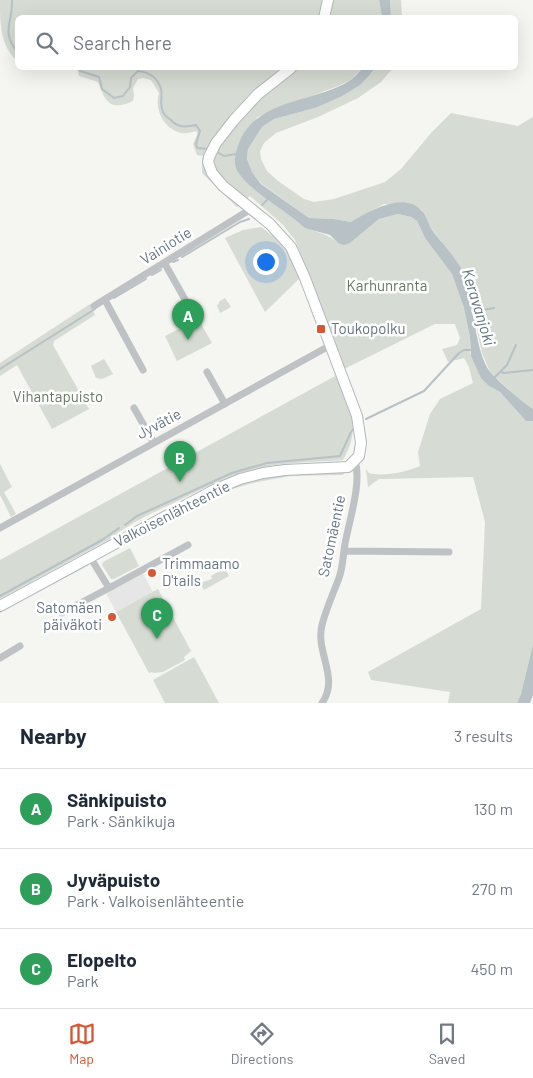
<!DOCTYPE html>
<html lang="en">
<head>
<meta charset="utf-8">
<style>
  :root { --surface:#fff; --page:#f2f2f3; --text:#1f2937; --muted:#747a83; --line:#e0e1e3; --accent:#d35833 }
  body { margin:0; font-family:Barlow,sans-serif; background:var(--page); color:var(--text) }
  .you { position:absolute; left:265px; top:261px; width:18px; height:18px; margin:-12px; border:4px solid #fff; border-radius:50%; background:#1a73e8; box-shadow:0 0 0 8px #1a73e833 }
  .badge { display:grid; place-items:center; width:32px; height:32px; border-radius:50%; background:var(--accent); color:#fff; font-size:16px; font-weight:700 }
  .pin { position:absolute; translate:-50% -41px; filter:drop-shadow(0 1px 2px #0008) }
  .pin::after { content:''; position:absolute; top:26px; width:18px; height:15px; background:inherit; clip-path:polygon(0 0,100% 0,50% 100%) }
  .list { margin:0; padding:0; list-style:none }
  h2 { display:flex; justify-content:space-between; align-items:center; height:65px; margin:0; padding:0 20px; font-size:21px }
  h2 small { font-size:16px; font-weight:400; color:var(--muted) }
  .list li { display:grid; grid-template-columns:32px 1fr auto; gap:15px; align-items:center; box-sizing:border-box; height:80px; padding:0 20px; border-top:1px solid var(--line) }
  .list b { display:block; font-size:19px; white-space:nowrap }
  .list p { margin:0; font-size:16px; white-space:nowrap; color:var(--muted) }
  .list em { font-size:16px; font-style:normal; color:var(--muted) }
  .icon { flex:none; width:28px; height:28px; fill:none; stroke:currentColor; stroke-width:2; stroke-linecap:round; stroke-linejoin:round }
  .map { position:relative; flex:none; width:533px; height:703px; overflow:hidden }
  .search { position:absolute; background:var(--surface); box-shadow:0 5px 20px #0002; left:15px; right:15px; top:15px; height:55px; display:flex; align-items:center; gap:12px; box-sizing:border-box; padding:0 18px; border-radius:8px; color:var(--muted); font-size:19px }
  .sheet { height:305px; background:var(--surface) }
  nav { display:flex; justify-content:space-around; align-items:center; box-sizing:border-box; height:70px; border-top:1px solid var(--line); background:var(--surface); font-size:14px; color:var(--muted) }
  nav a { display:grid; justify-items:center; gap:2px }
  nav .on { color:var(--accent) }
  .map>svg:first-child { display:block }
</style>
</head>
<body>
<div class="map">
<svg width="533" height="703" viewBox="0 0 533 703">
  <rect width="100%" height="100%" fill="#f5f5f1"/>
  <path fill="#e5e6e5" d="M143,573L153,592L116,612L106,593Z"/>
  <path fill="#d6dbd3" d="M0,0H379L382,17L18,18L17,61C0,44 0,25 0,0Z
    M390,0H401L402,17H391Z
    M77,68H363L350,80L338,86L257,117L239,174L255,189L300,224C312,232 326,232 338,243H350L379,219L398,214L411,217L417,221L425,238L452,274L464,308L470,338V353L489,386L500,392L526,421H533V644L521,694L517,703H448L450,692L371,680L368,672L481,609L485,522L473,477L379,479L368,487L366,469L369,473C383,477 406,472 420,466L418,452L430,414L440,399L473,383L469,367L464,358L448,362L442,349L457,345L460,338L455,324H435L344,369L308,271L295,240L283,225L250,196L237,207L202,173V161L203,156L197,155L193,144L197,135V131C192,132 186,134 182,133C164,130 154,109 159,93L151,80L143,78L138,79L133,88L134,95L133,101C110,112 105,101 98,82L79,76Z
    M376,68H393L381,82L358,98L318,117L276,133L264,143L260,151L261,159L267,171L278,181L304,199L314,202L334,199L385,182L401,169L431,133L451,113L518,126L533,117V409L524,404L490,372L482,353L471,304L441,241L427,223L422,210L409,203L384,204L351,222L334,219L309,218L262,184L252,172L247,159L248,149L262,127L274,119L315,108L373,72Z
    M261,227C282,242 290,254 300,278L265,312L225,238L243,230Z
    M225,298L231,307L220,313L217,306L220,301Z
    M90,304L95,315L54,341L53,345L89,409L52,429L17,365L0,376V363Z
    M198,319L212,343L177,361L165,336Z
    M104,359L113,374L102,379L96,378L91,366Z
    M337,375C350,406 362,428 343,460C313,462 281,462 252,470C228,476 206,487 184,498C157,511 134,520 110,539L0,599V560Z
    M0,464L12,487L4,492L16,514L11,517L0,495Z
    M338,471L344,472V474L342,475L290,476L253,483L232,489L168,521L174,516L225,489L267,476Z
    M130,548L139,566L114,579H111L102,565L103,562Z
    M87,565H89L0,613V610Z
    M225,568L229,576L204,590L200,583L212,579L211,576Z
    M158,589L191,651L184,657L185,660L163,672L153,673L152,672L149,673L116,612Z
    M194,657L219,703H165L153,680Z"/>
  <path fill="#b7c1c6" d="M379,0H390L391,17H382Z
    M363,68H376L360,85L342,96L315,108L274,119L262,127L248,149L247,159L252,172L261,184L309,218L334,219L351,222C368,212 403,191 421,210C426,214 428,224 432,230C440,241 459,261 463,273C474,299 474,350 490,372C498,381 523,403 533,409V421H526L500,392L489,386L481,378L471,356L470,338L464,308L452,274L425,238L417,221L411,217L398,214L379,219L350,243L344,245L338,243L330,235L305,228L300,224C284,210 248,189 238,172C233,164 235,155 238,146C254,98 312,104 349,81C354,78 359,72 363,68Z
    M533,644V695L530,703H517L521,694Z"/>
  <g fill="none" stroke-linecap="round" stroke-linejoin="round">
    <path stroke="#b7c1c6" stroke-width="2" d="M12,0C13,25 0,30 18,53
      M79,68L80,71L99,77L102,89L114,98L123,96L130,87L131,78L138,71C149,72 158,78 161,89C163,97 159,104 163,112C164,115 168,118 171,120C178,128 186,127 196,125L200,131L196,144L197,148L210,149
      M217,152L224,156L236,154
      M262,205L269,198
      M182,257L240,222L249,219
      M173,262L178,260
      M152,275L161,270
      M114,298L146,279
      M473,311C480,309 487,310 494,308
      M0,369L95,309
      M501,372L504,373L533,370
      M494,378L507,365L516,345
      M366,419L424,391L459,353L464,350H473
      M125,525L137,516L232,473L267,463L340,456L351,432L354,428
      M0,596L102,540L119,528"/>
    <g stroke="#b3b7bb" stroke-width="12">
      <path id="secondary" d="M324,18L328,0
        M0,606L214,490L240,479L263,473L285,470L348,467L359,456L361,443L357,416L305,278L291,247L270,224L223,186L212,173L208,162L209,157L216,143L234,120L258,94L291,68"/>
    </g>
    <path stroke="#bec2c5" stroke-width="7" d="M165,264L196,319
      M105,300L143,370
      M94,306L251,209
      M207,372L225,404
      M134,408L154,443
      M0,528L331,345
      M344,551L449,552
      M90,557L109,588L188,545
      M62,613L109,588
      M0,658L20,646
      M322,703C340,678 315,652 322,625C326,609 333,594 339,578C343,567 343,555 345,544C349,521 362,483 355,461"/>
    <use href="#secondary" stroke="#fff" stroke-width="10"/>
  </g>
  <g fill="#d35833" stroke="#fff" stroke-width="2">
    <rect x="316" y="324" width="10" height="10" rx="2.5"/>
    <circle cx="152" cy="573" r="5"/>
    <circle cx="112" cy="617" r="5"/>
  </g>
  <g text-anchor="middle" stroke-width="5" stroke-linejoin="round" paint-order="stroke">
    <g font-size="15" fill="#667480" stroke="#fff">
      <text transform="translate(166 246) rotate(-32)" y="5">Vainiotie</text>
      <text transform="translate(159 424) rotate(-28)" y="5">Jyvätie</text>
      <text transform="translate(172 514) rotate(-27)" y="5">Valkoisenlähteentie</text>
      <text transform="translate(332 536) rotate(-78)" y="5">Satomäentie</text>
    </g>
    <g font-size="15" fill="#687764" stroke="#fff">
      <text x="387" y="291">Karhunranta</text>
      <text x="58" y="402">Vihantapuisto</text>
    </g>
    <g font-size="15" fill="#667480" stroke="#fff" text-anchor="start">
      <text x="331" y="334">Toukopolku</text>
      <text x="162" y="569">Trimmaamo<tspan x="162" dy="17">D'tails</tspan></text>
      <text x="102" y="613" text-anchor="end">Satomäen<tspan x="102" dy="17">päiväkoti</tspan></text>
    </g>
    <g font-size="16" font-style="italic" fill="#62767d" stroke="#fff">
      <text transform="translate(479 307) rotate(73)" y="6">Keravanjoki</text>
    </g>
  </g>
</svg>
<div class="you"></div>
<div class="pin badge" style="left:188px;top:340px;background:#2e9e5b">A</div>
<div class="pin badge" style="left:180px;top:482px;background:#2e9e5b">B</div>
<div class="pin badge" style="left:157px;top:639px;background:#2e9e5b">C</div>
<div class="search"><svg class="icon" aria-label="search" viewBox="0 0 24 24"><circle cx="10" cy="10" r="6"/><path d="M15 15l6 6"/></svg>Search here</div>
</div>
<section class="sheet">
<h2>Nearby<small>3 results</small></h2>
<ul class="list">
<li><span class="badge" style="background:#2e9e5b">A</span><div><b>Sänkipuisto</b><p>Park · Sänkikuja</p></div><em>130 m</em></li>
<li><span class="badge" style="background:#2e9e5b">B</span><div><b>Jyväpuisto</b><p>Park · Valkoisenlähteentie</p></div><em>270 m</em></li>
<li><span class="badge" style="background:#2e9e5b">C</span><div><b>Elopelto</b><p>Park</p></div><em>450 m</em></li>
</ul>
</section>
<nav>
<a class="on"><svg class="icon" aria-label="map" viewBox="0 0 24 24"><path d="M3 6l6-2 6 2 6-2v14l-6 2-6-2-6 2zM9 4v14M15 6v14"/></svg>Map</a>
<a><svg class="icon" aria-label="directions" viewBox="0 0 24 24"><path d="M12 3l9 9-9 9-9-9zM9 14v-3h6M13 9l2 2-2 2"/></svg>Directions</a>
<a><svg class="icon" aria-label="saved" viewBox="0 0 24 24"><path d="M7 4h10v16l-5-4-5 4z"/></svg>Saved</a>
</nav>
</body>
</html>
